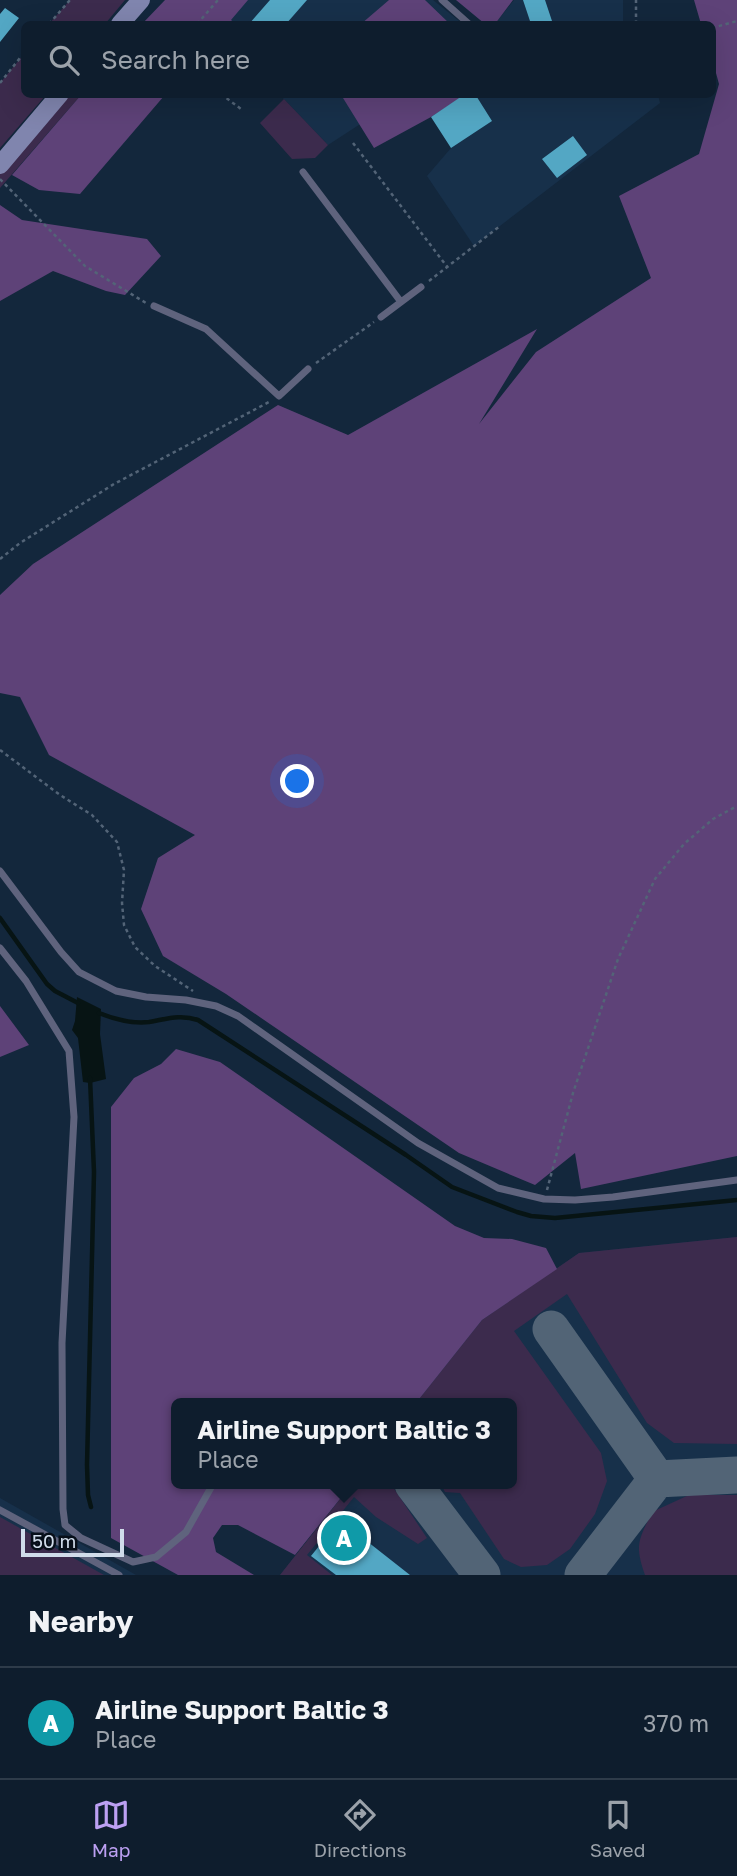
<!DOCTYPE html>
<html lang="en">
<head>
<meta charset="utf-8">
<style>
  :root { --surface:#0e1d2d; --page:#172635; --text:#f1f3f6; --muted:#9ba2aa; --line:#2e3b49; --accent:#bca0f2 }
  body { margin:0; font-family:"Golos Text",sans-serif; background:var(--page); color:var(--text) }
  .scale { position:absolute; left:21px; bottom:18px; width:103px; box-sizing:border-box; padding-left:7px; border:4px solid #d0dcea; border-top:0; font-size:19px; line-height:24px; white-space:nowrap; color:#d0dcea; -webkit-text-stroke:5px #070f19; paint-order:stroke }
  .you { position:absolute; left:298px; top:782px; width:24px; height:24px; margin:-18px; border:5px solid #fff; border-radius:50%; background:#1a73e8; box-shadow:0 0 0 10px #1a73e833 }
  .badge { display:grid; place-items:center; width:46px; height:46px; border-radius:50%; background:var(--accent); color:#fff; font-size:23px; font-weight:700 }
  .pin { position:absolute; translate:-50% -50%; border:4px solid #fff; box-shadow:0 2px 7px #0006 }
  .popup { position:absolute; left:171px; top:1398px; width:346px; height:91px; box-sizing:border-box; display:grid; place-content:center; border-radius:10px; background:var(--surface); filter:drop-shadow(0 2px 5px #0005); font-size:23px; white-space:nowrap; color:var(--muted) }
  .popup b { font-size:26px; color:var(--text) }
  .popup::after { content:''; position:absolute; left:50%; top:100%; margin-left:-14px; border:14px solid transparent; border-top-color:var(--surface) }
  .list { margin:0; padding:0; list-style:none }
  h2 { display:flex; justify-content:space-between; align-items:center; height:91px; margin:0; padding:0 28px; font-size:30px }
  h2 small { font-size:23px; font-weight:400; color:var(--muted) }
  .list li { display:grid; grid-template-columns:46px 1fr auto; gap:21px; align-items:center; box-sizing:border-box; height:112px; padding:0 28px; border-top:2px solid var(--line) }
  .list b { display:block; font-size:26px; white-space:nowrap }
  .list p { margin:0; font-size:23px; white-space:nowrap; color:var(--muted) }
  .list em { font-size:23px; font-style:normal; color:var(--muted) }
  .icon { flex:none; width:38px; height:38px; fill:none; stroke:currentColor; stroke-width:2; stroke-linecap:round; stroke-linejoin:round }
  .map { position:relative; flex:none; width:737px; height:1575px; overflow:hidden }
  .search { position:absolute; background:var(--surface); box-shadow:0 7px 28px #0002; left:21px; right:21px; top:21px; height:77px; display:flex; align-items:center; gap:18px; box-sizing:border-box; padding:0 24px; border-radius:10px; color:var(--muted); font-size:26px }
  .sheet { height:203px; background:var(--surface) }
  nav { display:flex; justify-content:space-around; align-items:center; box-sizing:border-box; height:98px; border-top:2px solid var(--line); background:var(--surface); font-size:19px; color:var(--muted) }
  nav a { display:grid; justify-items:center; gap:4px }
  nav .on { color:var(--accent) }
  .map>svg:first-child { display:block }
</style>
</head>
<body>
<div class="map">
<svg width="737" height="1575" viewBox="0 0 737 1575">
  <rect width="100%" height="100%" fill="#13273c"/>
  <path fill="#17304a" d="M221,0H433L463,24H203Z
    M514,0H623V24H495Z
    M280,95H405L328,145Z
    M475,95H658L660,103L474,246L427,176L451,148Z
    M737,1237V1575H280L352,1484H512V1403H416L482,1320L579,1253Z
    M0,1498L136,1575H0Z"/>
  <path fill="#3c2b4d" d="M70,0H125L105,24H49Z
    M24,54V94L46,95L0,148V83Z
    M68,95H81L0,188V174Z
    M284,99L328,145L315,158L292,159L260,123Z
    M737,1237V1444L674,1443L647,1423L567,1294L514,1331L601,1453L607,1481L595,1514L570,1549L547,1565L521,1567L504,1559L460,1493L445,1492L441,1484H512V1403H416L482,1320L579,1253Z
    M352,1484H391L427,1538L418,1544L376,1517L354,1497L307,1555L332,1575H280Z
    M689,1495H737V1575H645C634,1544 639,1540 652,1512Z
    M0,1517L104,1575H0Z"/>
  <path fill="#5e4278" d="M165,0H248L231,20L236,24H142Z
    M389,0H425L450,24H361Z
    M456,0H513L495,24H485Z
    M694,0H737V1156L581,1189L575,1153L535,1185L459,1153L226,994L163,956L141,909L158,858L195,835L49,755L20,697L0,693V595L33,564L278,405L348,435L537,329L479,424L536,352L651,278L619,196L699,154L719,84L713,62L712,24H701Z
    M162,94L164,96L80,194L39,190L12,175L81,95Z
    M342,95H465L431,117L374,148L343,98Z
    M0,205L22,220L147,239L161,256L125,295L106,291L53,271L0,301Z
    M0,1006L29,1045L0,1057Z
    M176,1049L220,1062L455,1226L484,1238L512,1239L546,1248L557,1269L482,1320L416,1403H176V1484H352L295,1555L238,1525H222L213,1538L216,1552L254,1575H178L111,1538V1107L134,1078L161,1064Z"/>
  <path fill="#071414" d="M77,997L101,1009L100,1034L106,1079L90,1083L83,1082L78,1038L72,1030L75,1021Z"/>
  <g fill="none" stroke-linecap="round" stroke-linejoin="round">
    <path stroke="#071414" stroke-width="4.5" d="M0,918L47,984L55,991L78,1003
      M99,1013C114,1019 132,1024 149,1022C167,1019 180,1014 198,1020L406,1155L452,1187L517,1212L531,1216L555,1218L737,1200
      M90,1078L94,1172L87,1465L88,1495L91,1507"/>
    <path stroke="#526476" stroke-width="37" d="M551,1329L657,1479
      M413,1484L482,1575
      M583,1575L657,1479L737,1475"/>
  </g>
  <path fill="#53a7c4" d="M270,0H307L286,24H249Z
    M523,0H545L553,24H531Z
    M5,8L19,18L0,42V14Z
    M465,94H475L492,121L451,148L431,117Z
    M573,136L587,155L557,178L542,159Z
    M340,1520L410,1575H336L311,1556Z"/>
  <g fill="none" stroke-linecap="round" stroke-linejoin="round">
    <path stroke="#536477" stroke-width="2.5" stroke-dasharray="3.5 3.5" stroke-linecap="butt" d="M49,24L70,0
      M197,24L218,0
      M636,24V0
      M712,28L737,21
      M0,83L24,53
      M221,94L241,109
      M353,143L448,268
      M0,179L85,266L146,303
      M429,281L500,226
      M316,363L374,322
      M0,559L20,543L114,484L269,402
      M0,750L60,795L92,815L117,842L124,870L122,903L124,925L135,947L155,966L193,991
      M547,1190L573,1093L618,959L655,879L684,844L713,819L737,806"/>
    <path stroke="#5f637d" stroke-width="7" d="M442,0L469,24
      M303,172L401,302
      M154,306L206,329L279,396L308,369
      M381,317L421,287
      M0,871L61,952L79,972L116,991L146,997L186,1000L216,1006L238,1016L418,1143L498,1188L544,1199L575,1200L613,1197L737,1180
      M0,948L26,981L69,1051L74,1117L62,1343L63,1509L65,1525L81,1538L133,1562L156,1557L186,1532L213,1484
      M0,1510L119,1575"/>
    <path stroke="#8085ae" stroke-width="18" d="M120,24L141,0
      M0,165L60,94"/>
  </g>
</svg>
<div class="scale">50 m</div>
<div class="you"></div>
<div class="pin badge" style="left:344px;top:1538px;background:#0f9aa8">A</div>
<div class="popup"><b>Airline Support Baltic 3</b>Place</div>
<div class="search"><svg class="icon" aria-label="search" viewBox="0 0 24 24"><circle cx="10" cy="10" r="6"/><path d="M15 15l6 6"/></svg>Search here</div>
</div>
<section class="sheet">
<h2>Nearby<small></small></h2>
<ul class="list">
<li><span class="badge" style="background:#0f9aa8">A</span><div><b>Airline Support Baltic 3</b><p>Place</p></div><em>370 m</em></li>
</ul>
</section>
<nav>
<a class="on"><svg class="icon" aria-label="map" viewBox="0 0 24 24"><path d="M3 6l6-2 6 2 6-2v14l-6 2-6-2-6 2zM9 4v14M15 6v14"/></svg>Map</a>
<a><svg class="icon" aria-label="directions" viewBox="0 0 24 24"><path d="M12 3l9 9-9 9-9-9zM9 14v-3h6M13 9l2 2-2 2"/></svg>Directions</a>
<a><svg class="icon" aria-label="saved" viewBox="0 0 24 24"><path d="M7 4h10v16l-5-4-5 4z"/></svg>Saved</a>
</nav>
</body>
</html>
